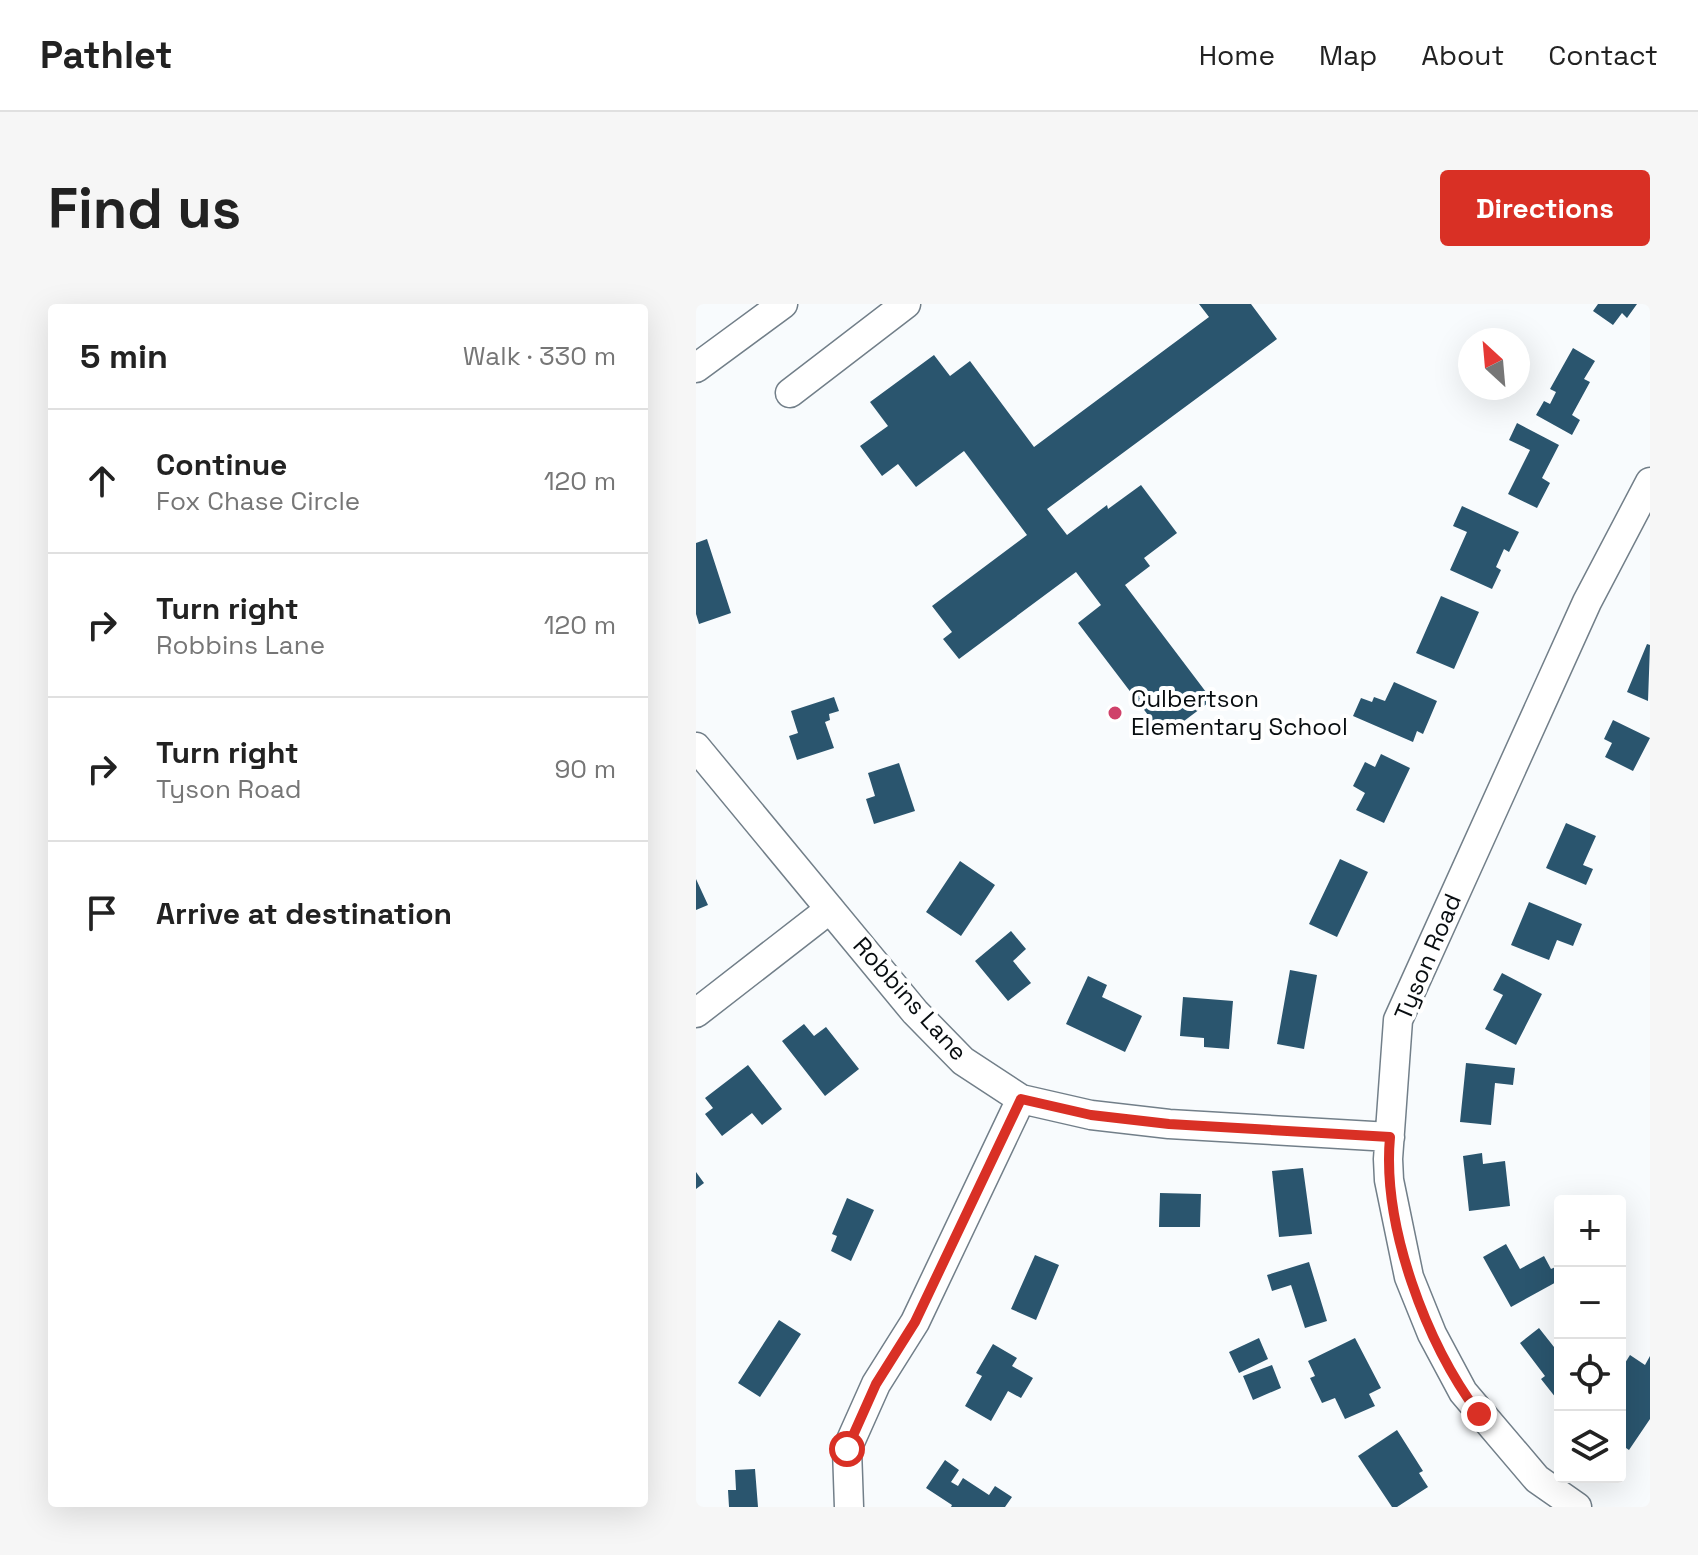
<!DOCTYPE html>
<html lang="en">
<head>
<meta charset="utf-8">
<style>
  :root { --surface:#fff; --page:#f6f6f6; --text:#222; --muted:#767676; --line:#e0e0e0; --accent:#d93025 }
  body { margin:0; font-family:"Space Grotesk",sans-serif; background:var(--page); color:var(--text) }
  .controls { position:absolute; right:24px; bottom:24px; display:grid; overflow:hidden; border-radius:8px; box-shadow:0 8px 32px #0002 }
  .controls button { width:72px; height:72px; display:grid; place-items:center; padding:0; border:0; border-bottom:2px solid var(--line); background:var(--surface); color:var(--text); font:40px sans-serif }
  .compass { position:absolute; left:762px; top:24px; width:72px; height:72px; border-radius:50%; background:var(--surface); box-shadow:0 8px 32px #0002; rotate:334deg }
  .stop { position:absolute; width:24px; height:24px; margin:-18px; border:6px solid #d93025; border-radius:50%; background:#fff }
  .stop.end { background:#d93025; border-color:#fff; box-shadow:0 2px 8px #0008 }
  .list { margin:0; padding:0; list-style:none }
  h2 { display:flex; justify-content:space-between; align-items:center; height:104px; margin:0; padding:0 32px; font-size:34px }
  h2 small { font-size:26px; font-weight:400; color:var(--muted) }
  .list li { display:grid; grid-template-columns:52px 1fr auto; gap:24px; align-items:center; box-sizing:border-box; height:144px; padding:0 32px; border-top:2px solid var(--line) }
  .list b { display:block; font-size:30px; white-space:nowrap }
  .list p { margin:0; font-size:26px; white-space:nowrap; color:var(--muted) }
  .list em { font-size:26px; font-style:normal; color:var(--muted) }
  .icon { flex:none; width:44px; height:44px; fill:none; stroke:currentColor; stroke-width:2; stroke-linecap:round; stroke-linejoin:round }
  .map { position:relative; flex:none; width:954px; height:1203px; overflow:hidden; border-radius:8px }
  header { display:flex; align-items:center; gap:48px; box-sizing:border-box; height:112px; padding:0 40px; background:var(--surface); border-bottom:2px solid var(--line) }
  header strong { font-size:38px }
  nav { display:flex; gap:44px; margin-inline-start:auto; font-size:28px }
  .intro { display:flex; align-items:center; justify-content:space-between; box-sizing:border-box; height:192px; padding:0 48px }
  h1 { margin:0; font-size:56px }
  .button { padding:20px 36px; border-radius:8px; background:var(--accent); color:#fff; font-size:28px; font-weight:700 }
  main { display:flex; gap:48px; padding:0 48px }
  aside { flex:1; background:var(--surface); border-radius:8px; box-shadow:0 8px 32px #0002 }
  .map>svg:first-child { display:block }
</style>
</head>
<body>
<header>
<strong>Pathlet</strong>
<nav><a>Home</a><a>Map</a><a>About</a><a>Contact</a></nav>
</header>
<div class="intro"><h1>Find us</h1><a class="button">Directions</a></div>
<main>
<aside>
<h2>5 min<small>Walk · 330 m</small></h2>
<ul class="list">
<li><svg class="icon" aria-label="ahead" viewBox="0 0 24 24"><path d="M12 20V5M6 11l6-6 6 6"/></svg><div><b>Continue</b><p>Fox Chase Circle</p></div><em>120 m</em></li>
<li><svg class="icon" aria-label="right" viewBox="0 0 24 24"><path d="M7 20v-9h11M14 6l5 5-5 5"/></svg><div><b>Turn right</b><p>Robbins Lane</p></div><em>120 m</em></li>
<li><svg class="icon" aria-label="right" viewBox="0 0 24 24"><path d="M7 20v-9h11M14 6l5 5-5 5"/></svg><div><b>Turn right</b><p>Tyson Road</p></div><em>90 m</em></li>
<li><svg class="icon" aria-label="arrive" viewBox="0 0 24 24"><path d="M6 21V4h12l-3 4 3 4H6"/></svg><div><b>Arrive at destination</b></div></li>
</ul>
</aside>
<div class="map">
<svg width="954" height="1203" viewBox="0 0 954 1203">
  <rect width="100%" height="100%" fill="#f8fbfd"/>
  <path fill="#2a556e" d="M503,0H555L581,35L351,205L371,231L411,201L412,205L445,181L481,229L448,254L454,262L429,281L516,396L468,432L382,319L405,301L380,268L263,355L247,335L256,328L236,302L331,231L268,147L220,183L202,160L186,172L164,142L192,122L174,98L238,51L254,72L274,57L338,143L513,13Z
    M902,0H941L931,14L926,9L917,21L897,7Z
    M877,44L899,57L888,75L894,78L876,111L884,116L876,131L840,111L848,97L854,100L860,88L854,85Z
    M821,119L863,141L846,174L854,179L841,204L812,190L834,146L813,136Z
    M766,202L823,228L813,248L808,245L800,263L805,266L796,285L754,266L771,228L757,222Z
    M11,235L35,309L3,320L0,310V239Z
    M745,292L783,308L758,365L720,349Z
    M951,340L954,341L952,397L931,388Z
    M698,378L741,397L727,430L721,427L717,438L657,412L665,394L676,398L678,393L689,397Z
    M138,393L143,407L133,410L134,416L129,418L138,444L101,456L93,432L102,429L95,407Z
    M917,416L954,434L937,467L909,453L916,439L908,435Z
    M685,450L714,464L688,519L660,506L669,489L657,482L669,458L679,463Z
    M203,459L219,507L178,520L170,495L179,492L172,469Z
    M870,519L900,532L887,561L897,565L890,581L850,564Z
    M644,555L672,568L641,633L613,620Z
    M264,557L299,581L265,632L230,608Z
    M0,575L12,601L0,606Z
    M833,598L886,620L877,642L861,636L853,656L815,641Z
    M315,627L330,645L317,657L335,679L312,697L279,657Z
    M594,666L621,671L608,745L581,740Z
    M806,669L846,690L820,741L789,725L807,691L797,686Z
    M392,672L411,681L406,693L446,712L429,748L370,720Z
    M487,693L537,697L533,745L508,743V734L484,732Z
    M108,720L118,732L130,723L163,765L129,792L86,737Z
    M770,759L819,764L817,781L799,779L795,821L764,818Z
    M52,761L86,805L66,821L56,809L26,832L9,810L17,804L9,794Z
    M786,849L787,860L809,857L814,902L773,907L767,852Z
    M607,864L616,930L583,933L576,867Z
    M0,868L8,879L0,885Z
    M464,889L505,890L504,923H463Z
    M151,894L178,906L155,957L135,947L141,932L136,930Z
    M810,940L824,965L848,952L855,965L864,961V976L815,1003L787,953Z
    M339,951L363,961L340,1016L315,1005Z
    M613,958L631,1017L609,1024L595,981L576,987L571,971Z
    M83,1016L105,1030L64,1093L42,1079Z
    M843,1024L858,1043L864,1038V1090L860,1094L845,1075L849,1072L824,1039Z
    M563,1034L572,1055L543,1069L533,1048Z
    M659,1034L685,1084L673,1090L679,1102L649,1115L639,1094L626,1099L614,1074L619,1072L612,1057Z
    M297,1040L321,1054L316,1062L337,1074L325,1094L312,1087L295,1117L269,1102L286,1072L280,1069Z
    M934,1051L949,1061L954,1052V1115L933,1146L924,1140V1067Z
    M576,1061L585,1084L557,1096L547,1072Z
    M701,1126L727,1167L723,1169L732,1183L701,1203H696L662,1152Z
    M249,1156L263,1166L255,1178L262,1182L267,1174L293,1191L299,1182L316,1193L309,1203H255L256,1201L230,1184Z
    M59,1165L62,1203H33L32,1186H40L39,1166Z"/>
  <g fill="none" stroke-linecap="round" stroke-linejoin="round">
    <g stroke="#727f89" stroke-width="31">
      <path id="minor" d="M0,64L87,0
        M94,89L210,0
        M0,443L219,708L267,757L325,795L395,811L473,820L694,833
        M0,709L134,605
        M153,1203L151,1145L180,1080L219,1018L325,795
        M881,1203L841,1175L767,1088L736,1030L713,973L693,876L692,855L702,716L891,298L954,178"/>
    </g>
    <use href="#minor" stroke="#fff" stroke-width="28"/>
  </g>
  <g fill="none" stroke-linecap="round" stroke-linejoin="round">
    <path stroke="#d93025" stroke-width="10" d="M151,1145L180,1080L219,1018L325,795L395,811L473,820L694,833C686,922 730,1039 783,1110"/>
  </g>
  <circle fill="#cf416a" stroke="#fff" stroke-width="3" cx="419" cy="409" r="8"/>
  <g text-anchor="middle" stroke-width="8" stroke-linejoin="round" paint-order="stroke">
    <g font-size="24" fill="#080d10" stroke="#fff" text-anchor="start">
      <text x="435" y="403">Culbertson<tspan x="435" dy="28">Elementary School</tspan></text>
    </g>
    <g font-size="24" fill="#080d10" stroke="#fff">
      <text transform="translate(732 653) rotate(-67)" y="8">Tyson Road</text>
      <text transform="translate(214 695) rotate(48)" y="8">Robbins Lane</text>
    </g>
  </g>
</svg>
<div class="controls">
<button>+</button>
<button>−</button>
<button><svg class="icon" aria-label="locate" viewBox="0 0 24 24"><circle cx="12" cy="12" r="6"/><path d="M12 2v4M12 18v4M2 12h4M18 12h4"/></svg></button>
<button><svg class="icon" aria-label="layers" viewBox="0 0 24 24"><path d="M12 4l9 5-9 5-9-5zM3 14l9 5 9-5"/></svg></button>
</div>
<svg class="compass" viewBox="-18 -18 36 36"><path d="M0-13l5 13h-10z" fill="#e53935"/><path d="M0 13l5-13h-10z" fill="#767676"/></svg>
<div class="stop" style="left:151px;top:1145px"></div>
<div class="stop end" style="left:783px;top:1110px"></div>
</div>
</main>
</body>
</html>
